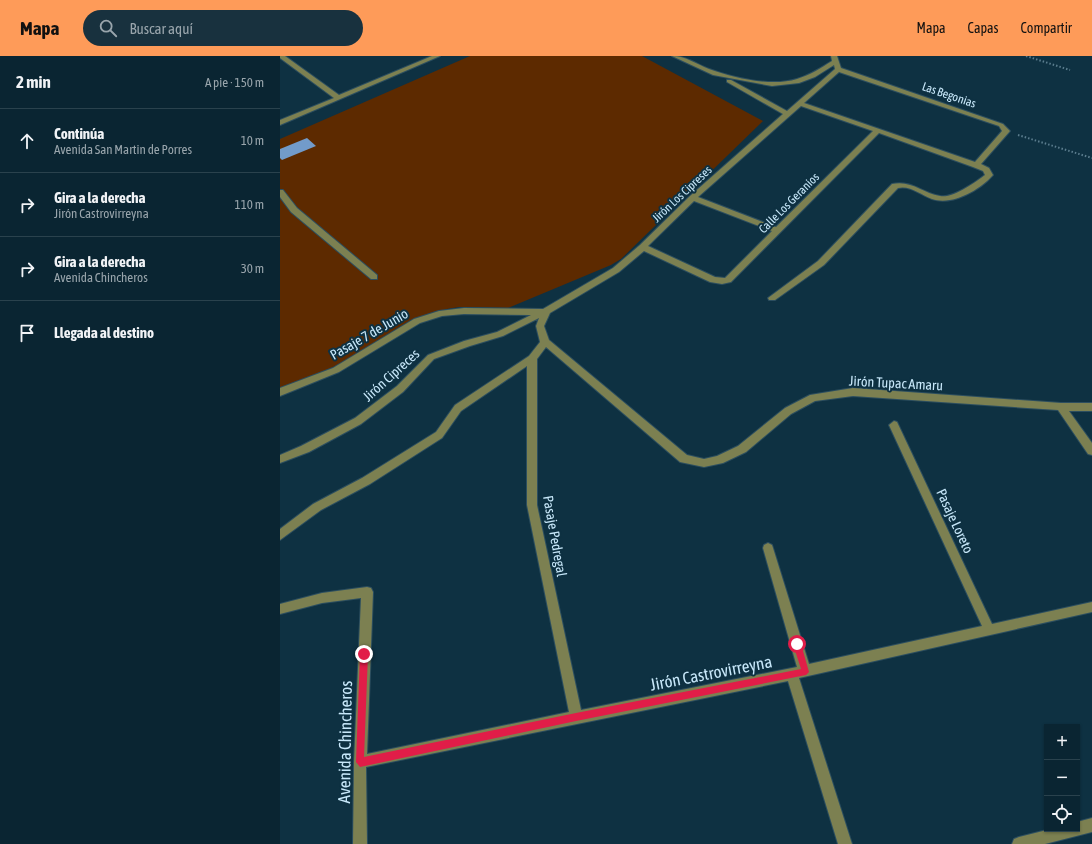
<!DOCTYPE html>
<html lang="es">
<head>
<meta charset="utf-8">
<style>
  :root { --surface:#0a2532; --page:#18313e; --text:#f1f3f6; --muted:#99a5ac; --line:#2a424d; --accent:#fe9b59 }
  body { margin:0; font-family:"Asap Condensed",sans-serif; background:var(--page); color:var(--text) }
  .controls { position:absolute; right:12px; bottom:12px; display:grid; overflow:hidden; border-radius:0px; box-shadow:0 1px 3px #0004 }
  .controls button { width:36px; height:36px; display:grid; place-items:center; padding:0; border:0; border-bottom:1px solid var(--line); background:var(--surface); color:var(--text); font:20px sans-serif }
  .stop { position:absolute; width:12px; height:12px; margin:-9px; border:3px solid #e11d48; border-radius:50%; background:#fff }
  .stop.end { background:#e11d48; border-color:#fff; box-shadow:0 1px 4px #0008 }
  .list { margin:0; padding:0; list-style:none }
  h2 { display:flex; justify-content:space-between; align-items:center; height:52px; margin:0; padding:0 16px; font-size:17px }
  h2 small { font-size:13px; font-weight:400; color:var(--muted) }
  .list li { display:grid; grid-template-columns:26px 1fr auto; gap:12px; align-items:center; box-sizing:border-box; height:64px; padding:0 16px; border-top:1px solid var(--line) }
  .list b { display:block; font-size:15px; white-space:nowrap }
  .list p { margin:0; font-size:13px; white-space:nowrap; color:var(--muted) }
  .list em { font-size:13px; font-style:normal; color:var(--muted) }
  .icon { flex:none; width:22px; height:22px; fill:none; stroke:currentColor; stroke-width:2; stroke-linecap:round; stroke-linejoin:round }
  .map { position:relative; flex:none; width:812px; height:788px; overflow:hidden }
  header { display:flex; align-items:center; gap:24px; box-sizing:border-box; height:56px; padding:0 20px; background:var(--accent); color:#111 }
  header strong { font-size:19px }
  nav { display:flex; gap:22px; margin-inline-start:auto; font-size:14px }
  .search { width:280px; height:36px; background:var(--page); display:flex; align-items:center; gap:10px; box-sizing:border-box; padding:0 14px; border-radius:22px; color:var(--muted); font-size:15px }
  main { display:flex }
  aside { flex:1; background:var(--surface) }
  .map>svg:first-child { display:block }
</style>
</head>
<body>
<header>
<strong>Mapa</strong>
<div class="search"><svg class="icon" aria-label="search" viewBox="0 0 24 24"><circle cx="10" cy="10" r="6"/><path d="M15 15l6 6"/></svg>Buscar aquí</div>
<nav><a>Mapa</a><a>Capas</a><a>Compartir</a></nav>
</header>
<main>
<aside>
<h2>2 min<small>A pie · 150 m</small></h2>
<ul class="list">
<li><svg class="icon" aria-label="ahead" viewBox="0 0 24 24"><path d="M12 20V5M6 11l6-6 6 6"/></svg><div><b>Continúa</b><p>Avenida San Martin de Porres</p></div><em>10 m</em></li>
<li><svg class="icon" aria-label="right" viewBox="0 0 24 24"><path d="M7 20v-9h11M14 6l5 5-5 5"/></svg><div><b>Gira a la derecha</b><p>Jirón Castrovirreyna</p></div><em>110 m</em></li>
<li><svg class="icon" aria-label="right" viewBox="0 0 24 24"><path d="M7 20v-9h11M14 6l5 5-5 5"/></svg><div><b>Gira a la derecha</b><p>Avenida Chincheros</p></div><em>30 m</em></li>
<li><svg class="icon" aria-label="arrive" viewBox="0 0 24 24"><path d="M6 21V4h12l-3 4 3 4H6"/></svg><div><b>Llegada al destino</b></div></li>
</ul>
</aside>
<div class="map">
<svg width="812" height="788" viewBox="0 0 812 788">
  <rect width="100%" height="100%" fill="#0e3142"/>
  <path fill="#5d2a00" d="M190,0H362L483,65L341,203L331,209L228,252L179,251L167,253L133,263L56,310L0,334V83Z"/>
  <path fill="#729bca" d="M27,82L36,90L2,104L0,102V93Z"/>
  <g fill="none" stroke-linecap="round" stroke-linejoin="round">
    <g stroke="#2c4e5f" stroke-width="2">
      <path id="minor" d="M0,0H5L59,39L152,0H160L0,69V64L54,42L0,2Z
        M392,0C406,0 416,8 429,13C453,22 492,31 517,23C530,19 541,12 552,5L551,0H557L561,12L723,68L730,75L701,108L709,112L713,119C700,134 672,150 652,143C641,139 630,129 618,132L544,209L495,244H489L488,242L538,205L612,128C632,124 642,137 660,140C672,143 696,126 705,119L703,115L693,111L599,77L451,226L442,228L430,226L364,195L339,216L270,257L264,270L269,284L407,399L424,403L437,400L458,390L505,352L530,339L573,332L781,347H812V355H789L812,387V399L808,398L778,354L573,340L535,345L511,358L466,396L443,407L424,411L400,406L266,291L257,303V449L301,654L517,611L483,492L484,489L488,487L492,489L493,492L529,608L702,570L609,369L614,365L617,366L712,568L812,546V556L519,622L572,788H558L508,625L86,711L87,788H73L74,706L81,542L42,547L0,558V548L42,537L87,531L91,532L93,536L87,698L289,656L247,449V310L181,355L162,382L90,428L41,454L0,484V473L33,448L82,422L156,376L175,349L249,300L260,286L256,270L259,262L223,280L190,290L154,303L123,336L81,368L29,396L0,407V399L21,390L75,362L117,330L148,299L184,285L217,276L251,259L184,258L162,260L140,267L59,316L0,340V332L53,312L134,263L159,255L184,252L263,253L333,212L360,189L410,140L503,58L447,26V24H451L507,55L555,13L554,9L535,21L519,27L492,30L433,19ZM559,16L719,70L722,75L695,106L524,47ZM521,50L593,75L496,171L418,141ZM414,145L492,175L445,222L435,221L368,190Z
        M0,134H3L17,152L97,219V223H91L11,156L0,141Z
        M812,762V776L765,788H732L734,783L739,781L771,773H797V766Z"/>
    </g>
    <path stroke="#5b7d8e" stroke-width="2" stroke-dasharray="1.5 2" stroke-linecap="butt" d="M746,0L790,14
      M738,79L812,102"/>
    <use href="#minor" fill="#7c8051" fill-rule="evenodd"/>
  </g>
  <path fill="#e11d48" d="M517,585L521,588L529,616L526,619L296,665L80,711L76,706L80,598L84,595L88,598L84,701L296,657L521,613L513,588Z"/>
  <g text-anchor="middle" stroke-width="4" stroke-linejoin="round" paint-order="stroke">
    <g font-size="12" fill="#c8e8fa" stroke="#0e3142">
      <text transform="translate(669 39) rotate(19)" y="4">Las Begonias</text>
      <text transform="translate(402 138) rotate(-43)" y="4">Jirón Los Cipreses</text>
      <text transform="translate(509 147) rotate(-45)" y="4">Calle Los Geranios</text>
    </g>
    <g font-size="14" fill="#c8e8fa" stroke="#0e3142">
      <text transform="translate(89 278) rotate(-30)" y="5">Pasaje 7 de Junio</text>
      <text transform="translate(111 319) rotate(-42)" y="5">Jirón Cipreces</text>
      <text transform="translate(616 327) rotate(3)" y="5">Jirón Tupac Amaru</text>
      <text transform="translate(675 465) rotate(65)" y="5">Pasaje Loreto</text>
      <text transform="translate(275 480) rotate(80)" y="5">Pasaje Pedregal</text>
    </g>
    <g font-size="17" fill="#c8e8fa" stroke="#0e3142">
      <text transform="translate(431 617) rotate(-11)" y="6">Jirón Castrovirreyna</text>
      <text transform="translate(65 686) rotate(-89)" y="6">Avenida Chincheros</text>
    </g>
  </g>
</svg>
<div class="controls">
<button>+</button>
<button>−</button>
<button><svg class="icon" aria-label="locate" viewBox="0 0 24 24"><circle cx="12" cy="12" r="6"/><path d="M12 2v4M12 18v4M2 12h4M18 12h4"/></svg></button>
</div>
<div class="stop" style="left:517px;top:588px"></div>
<div class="stop end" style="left:84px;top:598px"></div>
</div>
</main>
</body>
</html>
